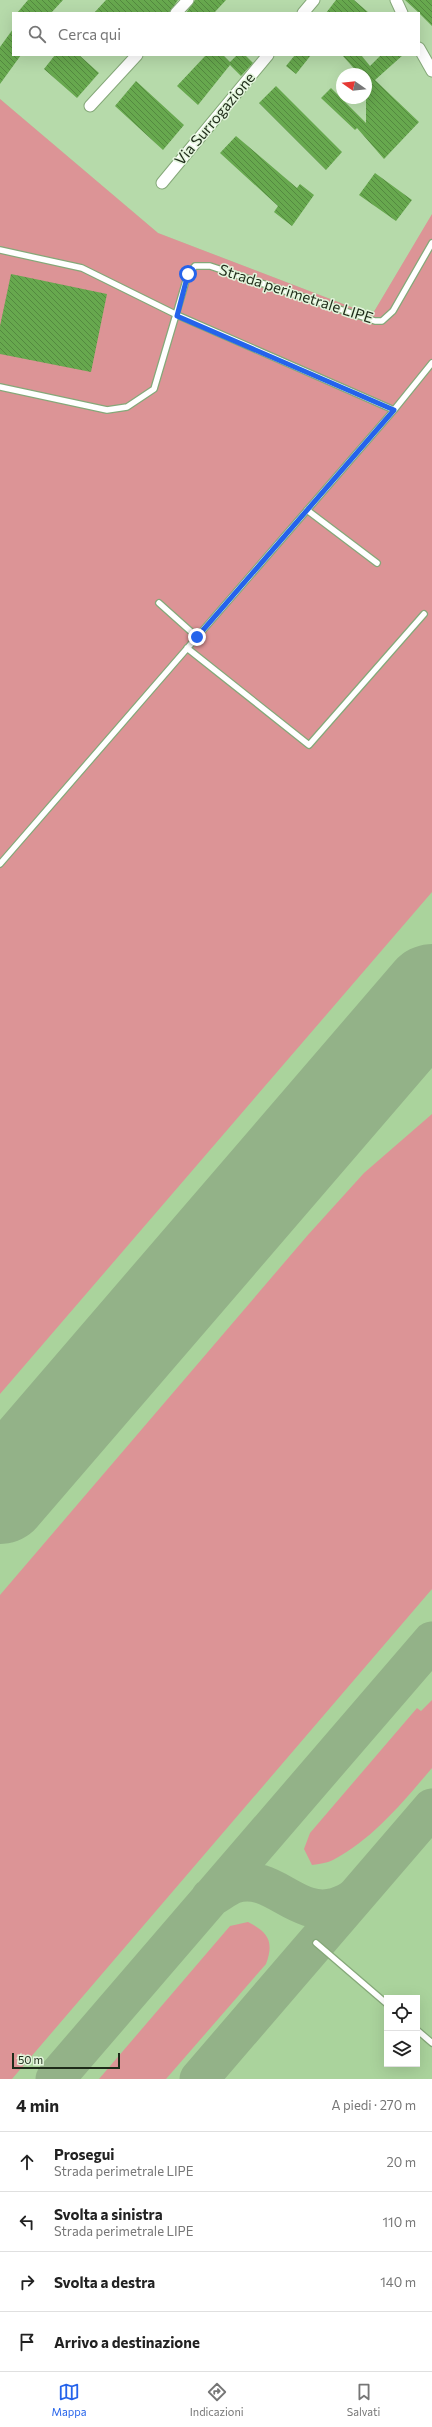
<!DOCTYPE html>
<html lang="it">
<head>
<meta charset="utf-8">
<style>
  :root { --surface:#fff; --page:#f2f2f2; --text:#222; --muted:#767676; --line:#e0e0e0; --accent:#2563eb }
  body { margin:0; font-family:Commissioner,sans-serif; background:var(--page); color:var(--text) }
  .controls { position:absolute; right:12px; bottom:12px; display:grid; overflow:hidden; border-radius:0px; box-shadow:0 4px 16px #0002 }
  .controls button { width:36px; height:36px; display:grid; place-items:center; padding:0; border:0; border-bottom:1px solid var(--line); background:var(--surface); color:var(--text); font:20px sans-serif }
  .compass { position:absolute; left:336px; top:68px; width:36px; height:36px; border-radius:50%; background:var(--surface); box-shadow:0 4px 16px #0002; rotate:284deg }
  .scale { position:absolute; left:12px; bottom:10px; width:108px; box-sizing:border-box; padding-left:4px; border:2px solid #1e2b19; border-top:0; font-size:11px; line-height:14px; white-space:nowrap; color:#1e2b19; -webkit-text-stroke:3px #e3f5dc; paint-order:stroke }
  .stop { position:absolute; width:12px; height:12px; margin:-9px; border:3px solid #2563eb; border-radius:50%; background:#fff }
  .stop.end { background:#2563eb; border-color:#fff; box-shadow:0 1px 4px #0008 }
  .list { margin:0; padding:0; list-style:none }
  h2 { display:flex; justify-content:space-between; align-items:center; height:52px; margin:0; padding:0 16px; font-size:17px }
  h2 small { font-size:13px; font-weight:400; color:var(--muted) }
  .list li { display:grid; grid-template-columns:26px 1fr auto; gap:12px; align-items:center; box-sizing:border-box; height:60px; padding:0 16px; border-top:1px solid var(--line) }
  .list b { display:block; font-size:15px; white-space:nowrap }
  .list p { margin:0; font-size:13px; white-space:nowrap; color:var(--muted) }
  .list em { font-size:13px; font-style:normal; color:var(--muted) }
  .icon { flex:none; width:22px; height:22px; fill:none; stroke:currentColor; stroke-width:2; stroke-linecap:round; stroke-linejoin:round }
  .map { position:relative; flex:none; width:432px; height:2079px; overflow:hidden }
  .search { position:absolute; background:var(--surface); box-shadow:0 4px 16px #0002; left:12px; right:12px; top:12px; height:44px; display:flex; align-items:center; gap:10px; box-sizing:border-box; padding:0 14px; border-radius:0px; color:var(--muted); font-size:15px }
  .sheet { height:292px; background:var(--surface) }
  nav { display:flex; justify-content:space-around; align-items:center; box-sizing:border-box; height:56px; border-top:1px solid var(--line); background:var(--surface); font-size:11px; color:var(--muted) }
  nav a { display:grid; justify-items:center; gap:2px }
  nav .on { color:var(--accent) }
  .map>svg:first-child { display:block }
</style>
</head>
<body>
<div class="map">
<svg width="432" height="2079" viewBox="0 0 432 2079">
  <defs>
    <pattern id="building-back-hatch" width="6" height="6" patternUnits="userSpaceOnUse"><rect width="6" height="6" fill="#67a84e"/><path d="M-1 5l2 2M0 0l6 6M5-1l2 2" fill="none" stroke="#548940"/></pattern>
  </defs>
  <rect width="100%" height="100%" fill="#b6daaa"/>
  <path fill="#aad39c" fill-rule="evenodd" d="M0,99L158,233L372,315L432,215V2079H0ZM387,1998H417V2064H387Z"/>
  <path fill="#dc9496" d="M0,99L158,233L372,315L432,214V892L0,1394Z
    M432,1114V1589L12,2079H0V1595L307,1236L364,1173Z
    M432,1700V1768C403,1802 373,1839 333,1860C327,1863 319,1864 312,1865L304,1849L310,1833L417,1708L421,1711Z
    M248,1922C269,1933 274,1942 266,1964L166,2079H99L230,1926Z"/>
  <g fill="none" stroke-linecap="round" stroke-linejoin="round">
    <path stroke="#93b288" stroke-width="39" d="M296,1151L355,1098L432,1039
      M210,1898C218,1894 226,1887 234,1884C274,1872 295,1919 336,1907C345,1904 352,1901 357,1895
      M55,2079L432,1641
      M199,2079L432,1808"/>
    <path stroke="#93b288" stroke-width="98" d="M0,1495L432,993"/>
  </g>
  <path fill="url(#building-back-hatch)" d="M28,0H63L51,13H17Z
    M106,0H178L169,13H94Z
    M195,0H226L214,13H186Z
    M336,0H354L369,13H326Z
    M405,0H432V26L419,13Z
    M13,29V55H21L0,84V47Z
    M55,55H79L99,73L77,98L44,69Z
    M206,55H223L230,62L237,55H245L253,63L241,76L230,65L198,105L177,86Z
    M295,55H311L296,74L286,66Z
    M342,55H361L370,66L381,55H403L375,80L419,122L384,159L357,128L355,130L321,98L331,88L366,123V74H359Z
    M136,81L184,125L163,150L115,106Z
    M276,86L342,152L326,170L259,103Z
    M236,136L297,188L300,184L314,195L292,226L274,212L278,206L220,153Z
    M375,173L412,200L396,221L359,195Z
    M11,274L107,294L91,372L0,354V326Z"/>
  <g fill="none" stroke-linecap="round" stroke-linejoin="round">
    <g stroke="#85a879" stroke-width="8">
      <path id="service" d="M0,250L82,268L177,315L394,410
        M0,387L107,410L127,407L154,389L188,274L195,266H210L375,321H382L393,311L432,243
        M307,510L377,563
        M159,603L197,637
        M187,648L309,745L424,614
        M0,864L394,410L432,363
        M316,1943L387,2004
        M417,2030L432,2043"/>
    </g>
    <g stroke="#85a879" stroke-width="13">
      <path id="minor" d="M396,0L402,13
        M176,13L188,0
        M303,13L314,0
        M419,48L432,71
        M90,106L137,55
        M162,183L268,55"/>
    </g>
    <use href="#service" stroke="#fff" stroke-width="5.5"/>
    <use href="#minor" stroke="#fff" stroke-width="11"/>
  </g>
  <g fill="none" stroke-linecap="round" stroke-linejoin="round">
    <path stroke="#2563eb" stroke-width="5" d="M188,274L177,316L394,410L197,637"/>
  </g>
  <g text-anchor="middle" stroke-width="3" stroke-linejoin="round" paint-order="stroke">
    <g font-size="15" fill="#1e2b19" stroke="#e3f5dc">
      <text transform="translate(215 119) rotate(-50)" y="5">Via Surrogazione</text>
      <text transform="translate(296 294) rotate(18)" y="5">Strada perimetrale LIPE</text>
    </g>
  </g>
</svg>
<div class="controls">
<button><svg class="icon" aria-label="locate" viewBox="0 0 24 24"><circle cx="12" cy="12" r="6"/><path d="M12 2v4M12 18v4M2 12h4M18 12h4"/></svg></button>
<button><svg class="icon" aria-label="layers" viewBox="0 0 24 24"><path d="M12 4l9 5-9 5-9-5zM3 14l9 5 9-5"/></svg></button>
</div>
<svg class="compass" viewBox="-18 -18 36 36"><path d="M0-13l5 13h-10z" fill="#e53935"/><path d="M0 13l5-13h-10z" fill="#767676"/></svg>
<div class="scale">50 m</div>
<div class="stop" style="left:188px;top:274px"></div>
<div class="stop end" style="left:197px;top:637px"></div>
<div class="search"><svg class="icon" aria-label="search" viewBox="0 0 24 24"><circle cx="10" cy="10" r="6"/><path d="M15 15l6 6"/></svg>Cerca qui</div>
</div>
<section class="sheet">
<h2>4 min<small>A piedi · 270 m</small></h2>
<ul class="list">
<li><svg class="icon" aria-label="ahead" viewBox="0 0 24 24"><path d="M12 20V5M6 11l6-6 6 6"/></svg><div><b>Prosegui</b><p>Strada perimetrale LIPE</p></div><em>20 m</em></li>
<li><svg class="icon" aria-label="left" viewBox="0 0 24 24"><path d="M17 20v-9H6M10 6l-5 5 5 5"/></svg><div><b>Svolta a sinistra</b><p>Strada perimetrale LIPE</p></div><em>110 m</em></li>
<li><svg class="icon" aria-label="right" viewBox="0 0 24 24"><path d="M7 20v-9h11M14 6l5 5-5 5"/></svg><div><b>Svolta a destra</b></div><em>140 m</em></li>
<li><svg class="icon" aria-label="arrive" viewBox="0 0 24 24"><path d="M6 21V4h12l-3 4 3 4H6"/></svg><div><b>Arrivo a destinazione</b></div></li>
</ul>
</section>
<nav>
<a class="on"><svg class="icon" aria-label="map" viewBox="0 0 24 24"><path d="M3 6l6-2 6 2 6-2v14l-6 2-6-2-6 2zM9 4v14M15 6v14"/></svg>Mappa</a>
<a><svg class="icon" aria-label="directions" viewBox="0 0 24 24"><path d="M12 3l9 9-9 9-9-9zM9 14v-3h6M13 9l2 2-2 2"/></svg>Indicazioni</a>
<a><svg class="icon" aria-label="saved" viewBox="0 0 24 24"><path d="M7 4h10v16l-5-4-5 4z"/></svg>Salvati</a>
</nav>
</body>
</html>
